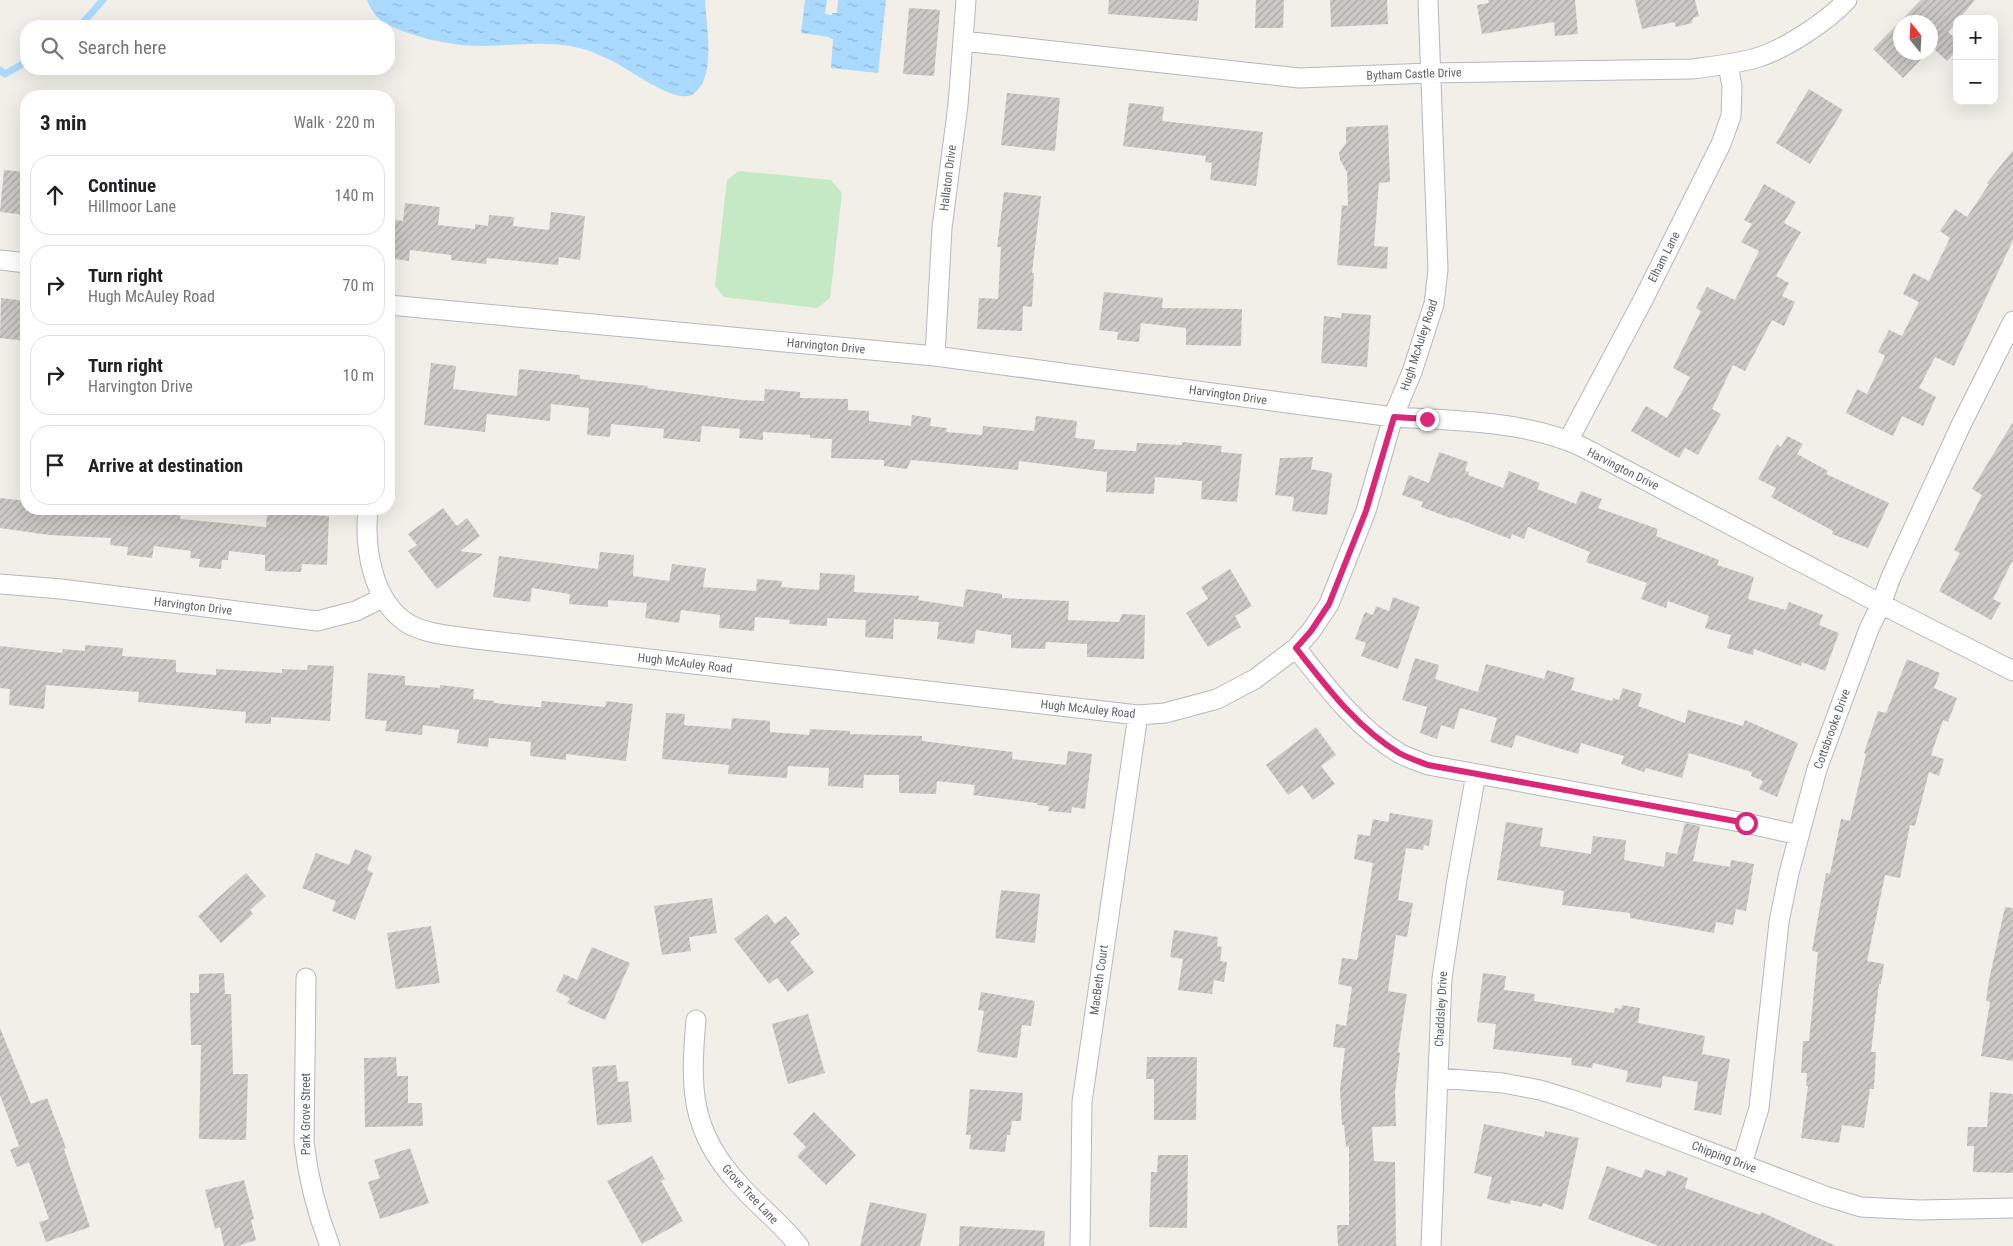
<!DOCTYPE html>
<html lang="en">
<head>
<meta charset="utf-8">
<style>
  :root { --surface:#fff; --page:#f2f2f2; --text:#202124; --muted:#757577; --line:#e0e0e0 }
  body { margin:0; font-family:"Roboto Condensed",sans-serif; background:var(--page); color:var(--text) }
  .controls { position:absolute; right:15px; top:15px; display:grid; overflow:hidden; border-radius:10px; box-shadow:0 5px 20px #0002 }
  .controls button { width:45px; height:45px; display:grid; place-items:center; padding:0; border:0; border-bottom:1px solid var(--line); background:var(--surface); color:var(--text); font:25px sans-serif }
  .compass { position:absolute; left:1893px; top:15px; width:45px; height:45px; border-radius:50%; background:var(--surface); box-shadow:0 5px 20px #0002; rotate:342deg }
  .stop { position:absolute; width:15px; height:15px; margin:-11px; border:4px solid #db2777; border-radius:50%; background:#fff }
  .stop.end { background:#db2777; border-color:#fff; box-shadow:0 1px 5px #0008 }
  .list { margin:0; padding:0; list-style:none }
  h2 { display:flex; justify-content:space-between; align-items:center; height:65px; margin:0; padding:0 20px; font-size:21px }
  h2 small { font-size:16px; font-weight:400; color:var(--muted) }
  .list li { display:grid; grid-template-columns:32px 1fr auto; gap:15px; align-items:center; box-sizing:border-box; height:80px; margin:0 10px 10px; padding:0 10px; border:1px solid var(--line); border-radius:20px }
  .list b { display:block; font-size:19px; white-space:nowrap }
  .list p { margin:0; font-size:16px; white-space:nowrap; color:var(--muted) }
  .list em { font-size:16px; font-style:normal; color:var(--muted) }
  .icon { flex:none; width:28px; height:28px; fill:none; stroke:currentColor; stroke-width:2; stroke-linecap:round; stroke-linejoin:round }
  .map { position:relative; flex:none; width:2013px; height:1246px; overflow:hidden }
  .search { position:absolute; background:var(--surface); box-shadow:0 5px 20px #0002; left:20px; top:20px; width:375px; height:55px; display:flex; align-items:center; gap:12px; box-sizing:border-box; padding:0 18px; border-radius:20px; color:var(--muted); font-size:19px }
  .panel { position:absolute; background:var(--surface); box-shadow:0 5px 20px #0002; left:20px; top:90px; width:375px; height:425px; border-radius:20px }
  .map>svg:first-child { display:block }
</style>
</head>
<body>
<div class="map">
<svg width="2013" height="1246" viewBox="0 0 2013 1246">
  <defs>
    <pattern id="water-ripples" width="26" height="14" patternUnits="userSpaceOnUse" patternTransform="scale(1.25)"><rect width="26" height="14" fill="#aadaff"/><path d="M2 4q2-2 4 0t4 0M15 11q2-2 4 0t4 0" fill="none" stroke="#8eb4d2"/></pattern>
    <pattern id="building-hatch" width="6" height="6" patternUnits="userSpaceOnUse" patternTransform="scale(1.25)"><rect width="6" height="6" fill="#cccac5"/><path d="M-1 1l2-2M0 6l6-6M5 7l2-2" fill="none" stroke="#a9a8a4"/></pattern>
  </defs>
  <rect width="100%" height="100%" fill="#f1efe8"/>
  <path fill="#c5e8c5" d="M739,171L831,180L842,193L830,298L817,308L724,297L715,286L727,180Z"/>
  <path fill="url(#water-ripples)" d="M367,0H705C706,25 717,78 693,94C675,106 626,66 608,59C599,55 589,50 580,48C541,38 501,49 462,45C441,43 391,32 376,16C373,12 369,5 367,0Z
    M805,0H827L825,14L832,15V13H837L838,0H886L878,73L831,68L833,39L829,38V37L801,33Z"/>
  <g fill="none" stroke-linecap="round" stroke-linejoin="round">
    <path stroke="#aadaff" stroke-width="7" d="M80,26L103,0
      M0,70L5,74L26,62"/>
  </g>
  <path fill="url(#building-hatch)" d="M1109,0H1199L1197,21L1108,14Z
    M1256,0H1284L1283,28H1255Z
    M1330,0H1387L1388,24L1331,27Z
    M1488,0H1575L1578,34L1555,36L1554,22L1482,34L1477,5L1489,3Z
    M1635,0H1695L1699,16L1693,18L1692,23L1676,27L1674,22L1642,29Z
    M1921,0H1975L1959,19H1957V22L1948,32L1957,40V50L1947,61L1933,48L1930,50V22H1900V52H1928L1903,78L1873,49Z
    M909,8L940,10L934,76L903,74Z
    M1809,89L1843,110L1810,164L1776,143Z
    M1007,93L1060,98L1055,151L1001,145Z
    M1129,103L1164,107L1162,121L1263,132L1256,186L1210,180L1212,163L1205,162L1206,156L1123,146Z
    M1388,125L1390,182L1379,183L1374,246L1388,247L1387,269L1337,265L1342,205L1348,206L1347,172L1340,160L1339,153L1346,143V127Z
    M2013,150V240L1954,366L1935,357L1919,388L1936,397L1923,426L1902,416L1893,436L1846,413L1857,389L1867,394L1885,356L1878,352L1889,330L1902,336L1919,302L1903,294L1913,273L1929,281L1950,238L1940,231L1955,209L1967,217L1989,184L1987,183Z
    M4,170L26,172V215L0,212Z
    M1764,184L1796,202L1784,223L1801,232L1776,276L1789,283L1782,296L1795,302L1784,326L1772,320L1745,371L1733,365L1712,409L1721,414L1698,455L1685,448L1679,458L1631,431L1646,406L1667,418L1690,377L1673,368L1701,311L1696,308L1707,287L1735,300L1759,251L1741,242L1752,224L1744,220Z
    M1004,192L1041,196L1032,273H1034L1032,307L1023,306L1022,331L977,329L979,298L998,299L1001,247H997Z
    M405,203L440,207L438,225L475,229V224L488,226L489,215L514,217L513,226L549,230L551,212L585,216L580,260L559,257L558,265L487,258L486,264L451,260V255L410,250L409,261L389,258V219L403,221Z
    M1104,292L1163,298L1162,308L1242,309L1241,346L1186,345V328L1141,323L1139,342L1117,340L1118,332L1099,330Z
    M1,298L26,301V341L0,338Z
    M1342,313L1371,315L1367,367L1321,363L1324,316L1341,318Z
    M431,363L456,366L453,389L517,396L519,369L580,375V379L648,386L647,388L742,400L764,401L765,389L800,392V398L848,399V410L869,411V421L911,426L912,415L931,418L930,426L947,428L946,432L982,435L983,426L1034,431L1036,416L1077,421L1075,438L1095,440L1094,449L1136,451L1137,443L1182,445V442L1222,446L1221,452L1242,454L1237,502L1201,499L1202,481L1155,477L1154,494L1106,492L1107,472L1019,461L1018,470L911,460L907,469L884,466V460L831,458L832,439L810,438V435L763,432V440L739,438L740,429L702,426L700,442L663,438L664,429L611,424L610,437L587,435L589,408L551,404L550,421L487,414L485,432L424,425Z
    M2013,422V560L1993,599L2001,603L1991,620L1939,591L1960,553L1954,550L1982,495L1972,489Z
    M1787,436L1803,444L1797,454L1828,471L1826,474L1889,503L1868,548L1832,534L1833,531L1771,497L1776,488L1758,479L1777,444L1781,447Z
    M1439,452L1468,462L1465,471L1469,472L1468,475L1503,488L1509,471L1540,483L1537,489L1576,504L1581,491L1602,499L1598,508L1658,529L1656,536L1719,560L1717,565L1754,577L1748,599L1786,610L1789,602L1823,615L1819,625L1839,633L1825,671L1802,662L1801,666L1754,649L1753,655L1727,648L1731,635L1705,628L1709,616L1668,601L1666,608L1641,599L1647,583L1586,562L1590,552L1528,527L1524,539L1512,534L1510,539L1453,517V519L1421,507L1423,502L1402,495L1409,475L1429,483Z
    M1313,457L1311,469L1332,473L1327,515L1292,511L1294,497L1275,495L1280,458Z
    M0,498L26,501V509H106V510L142,515V509H181L180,519L266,527L267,513L329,516L327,565L302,564L301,572L265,571V555L229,551L228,560H222L221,569L199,567L200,559L190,558L191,551L154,546L152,558L127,555L128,547L110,545L111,538L49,535L0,528Z
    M443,508L457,526L467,518L480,536L460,551L483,554L437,589L408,551L417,545L408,534Z
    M600,552L634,555L633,576L669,581L672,564L706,568L703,587L756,591L757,579L782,581L781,587L819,590L820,573L855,575L854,592L919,596L918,600L963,607L966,589L1002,594V598L1069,601L1068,620L1119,622L1122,614L1145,615L1144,659L1087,657V644L1046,642L1045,649L1011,648V635L976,630L974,644L937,639L939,622L894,619L893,639L865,637L866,620L827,618V626L789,624L790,620L755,617L754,631L719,628L720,615L681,610L679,623L645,618L647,603L608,600V607L569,604L570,594L532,588L530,602L493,597L499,556L598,569Z
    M1230,569L1252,606L1235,616L1241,627L1208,647L1186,613L1208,599L1201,587Z
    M1393,597L1420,607L1398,669L1361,656L1366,643L1355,639L1365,612L1373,615L1376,606L1389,611Z
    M85,645L123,648L122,656L176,660V672L216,675V669L282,673V669L307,670L308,665L334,666L330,721L271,717V724L245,723L246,712L138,702L139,692L46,685L44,709L9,705L10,689L0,688V646L62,653L63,649L85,651Z
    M1415,658L1439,665L1435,679L1478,692L1486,664L1544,679L1547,670L1575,678L1571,690L1612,701L1613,698L1619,700L1623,688L1642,694L1638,706L1685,723L1688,710L1743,726L1745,720L1798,743L1777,797L1759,789L1763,781L1751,776L1752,772L1689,753L1682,778L1646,768L1644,772L1621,764L1624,756L1581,743L1578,754L1516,735L1512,748L1490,742L1497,718L1460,708L1454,729L1441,725L1437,739L1420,733L1427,707L1402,700Z
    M1907,659L1940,673L1934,688L1957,698L1948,722L1943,720L1931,755L1944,759L1939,776L1929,772L1915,826L1910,825L1900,878L1885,875L1867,961L1884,964L1881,984H1879L1871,1052H1876L1874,1089H1870L1864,1128L1842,1125L1839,1143L1801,1138L1808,1086H1806L1807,1073H1801L1803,1041H1809L1818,952L1812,951L1826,873L1830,874L1841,819L1850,821L1866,754L1864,753L1878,711L1886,713Z
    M368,673L405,676V685L440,688V685L474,689L473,699L494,701V703L537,707H541L542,701L605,707L606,701L633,704L626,761L566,754V760L530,756L531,742L489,738L488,747L457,743L459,730L423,725L422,735L385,731L387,721L365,719Z
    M666,713L685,714L684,725L731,729L732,718L770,721V732L809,735L810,729L850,731V734L922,736V741L1013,752L1012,759L1066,765L1068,751L1092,754L1085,809L1072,807L1071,813L1048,811L1049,806L1037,805V803L973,795L975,785L937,781L936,794L899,793V775H864L863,788L828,786L829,768L788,766L787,778L728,774L729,765L662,759Z
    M1316,727L1336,755L1321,766L1335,784L1313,800L1302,785L1288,795L1266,765Z
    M1390,813L1433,820L1429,846L1424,845L1423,850L1406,848L1398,900L1413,903L1407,937L1396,935L1388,991L1407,994L1398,1052L1400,1053L1395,1092L1396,1126L1372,1127L1374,1161L1395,1162L1396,1246H1338L1337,1225H1349V1146L1346,1147L1344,1125H1342L1340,1090L1345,1048L1333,1047L1336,1024L1346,1026L1352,987L1338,984L1342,958L1357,960L1373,863L1354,859L1358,834L1370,836L1373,819L1388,822Z
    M1506,822L1543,828L1540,846L1591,854L1593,836L1626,840L1624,860L1664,867L1666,852L1677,854L1685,823L1700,826L1693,861L1730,867L1731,860L1754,864L1746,911L1736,909L1733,925L1716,922L1714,933L1630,918V913L1562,905L1564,891L1497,880Z
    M355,849L372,856L367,870L373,873L355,920L332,911L336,901L302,888L316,853L349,865Z
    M246,873L266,896L250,910L253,914L221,943L198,916Z
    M1001,890L1040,894L1035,943L995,938Z
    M712,898L717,933L689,937L691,951L662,955L654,906Z
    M2005,907L2013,908V1061L1981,1056L1990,1002L1986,1001L1989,980Z
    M767,914L775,924L786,916L800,934L790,942L814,972L788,992L777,978L769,984L734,939Z
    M431,926L440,983L396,989L387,933Z
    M1174,930L1218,937L1217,946L1222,947L1220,961L1227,962L1224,982L1214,980L1212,994L1178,990L1183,959L1170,957Z
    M592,947L630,963L605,1020L567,1003L570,998L556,991L564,974L577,980Z
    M224,973L225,994H231L233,1074H248L246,1140L199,1139L201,1045H191L190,993H199V974Z
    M1483,973L1506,976L1504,990L1535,994L1534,1001L1614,1013L1615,1008L1621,1009L1622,1005L1640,1008L1638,1023L1705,1036L1702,1054L1730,1059L1721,1115L1694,1110L1698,1082L1663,1076L1661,1088L1626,1082L1628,1071L1593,1063L1592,1068L1571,1065L1572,1058L1493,1049L1496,1024L1477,1022Z
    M981,992L1035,1001L1031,1026L1022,1025L1017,1058L977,1052L984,1011L978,1010Z
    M808,1014L825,1073L788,1084L772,1024Z
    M0,1028L31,1104L47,1098L66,1148L64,1149L90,1227L46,1242L39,1222L49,1219L29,1162L17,1167L10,1150L19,1146L0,1095Z
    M396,1057L397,1076H408V1103H422L423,1126L365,1127L364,1058Z
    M1147,1057H1197L1196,1120H1154V1079H1146Z
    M616,1065L618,1082L628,1081L632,1122L597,1125L592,1067Z
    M970,1089L1023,1093L1021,1121H1012L1010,1135H1007L1005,1152L969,1149L971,1135H966Z
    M1990,1092L2013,1094V1173L1973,1172L1974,1146H1967L1968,1127H1987Z
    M814,1112L856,1155L826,1185L797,1156L806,1147L793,1134Z
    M1484,1124L1544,1137L1545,1131L1579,1138L1563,1210L1543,1203L1542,1207L1511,1200L1510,1204L1487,1199L1492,1177L1474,1173Z
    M410,1148L429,1203L380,1219L368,1182L380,1178L374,1160Z
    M1158,1155H1188L1187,1228L1149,1227L1151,1172H1157Z
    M652,1156L665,1179L661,1181L683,1221L642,1244L607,1181Z
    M1607,1166L1642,1178L1645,1169L1665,1176L1667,1170L1688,1178L1685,1188L1760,1215L1761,1212L1836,1246H1659L1588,1219Z
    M244,1180L254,1219L251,1220L256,1240L237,1246H224L220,1227L215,1229L205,1190Z
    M870,1202L927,1214L920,1246H860Z
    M960,1226L1045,1231L1044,1246H959Z"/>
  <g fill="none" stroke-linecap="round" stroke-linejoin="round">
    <g stroke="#b5b8bc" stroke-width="21">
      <path id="minor" d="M963,41L1299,78L1431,73L1692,69C1714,66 1735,64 1756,58C1784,50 1828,21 1847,0
        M0,260L26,263
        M389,305L935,356L1393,417C1449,420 1516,421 1568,441C1580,445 1592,452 1603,458L1881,604L2013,671
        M935,356L942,228L958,105L966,0
        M1568,441L1643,300L1721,144L1731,116L1732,86L1728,65
        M368,509C364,548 372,600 407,623C424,634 455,636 475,639L1138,715L1165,713L1217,699L1255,679L1296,648L1311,631L1329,604L1366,511L1393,417L1412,372L1434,304L1438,270L1428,0
        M0,584L61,589L317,621L356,611L382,598
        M1296,648C1326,686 1357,728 1399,753C1408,758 1418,761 1428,765L1746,823L1799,835
        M306,978L304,1142C308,1177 317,1213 330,1246
        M696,1020C690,1087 690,1131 738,1183C757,1205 781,1223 799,1246
        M1438,1078L1503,1083L1540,1090L1576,1101L1825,1196L1861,1207L1920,1210L2013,1208
        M1742,1164L1759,1108L1779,922L1789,873L1817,769L1869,629L1881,604L1891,577L1961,425L2013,321
        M1080,1246L1082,1102L1138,715
        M1431,1246L1442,978L1457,879L1476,774"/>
    </g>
    <use href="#minor" stroke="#fff" stroke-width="19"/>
  </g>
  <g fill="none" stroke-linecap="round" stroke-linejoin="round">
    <path stroke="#db2777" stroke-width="6" d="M1427,419L1394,417L1366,511L1329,604L1311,631L1296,648C1326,686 1357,728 1399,753C1408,758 1418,761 1428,765L1746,823"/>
  </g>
  <g text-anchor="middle" stroke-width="4.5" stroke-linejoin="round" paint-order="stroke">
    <g font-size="12" fill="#5f6368" stroke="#fff">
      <text transform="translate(1414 74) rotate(-2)" y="4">Bytham Castle Drive</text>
      <text transform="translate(948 178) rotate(-83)" y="4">Hallaton Drive</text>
      <text transform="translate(1664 257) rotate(-63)" y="4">Elham Lane</text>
      <text transform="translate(1419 345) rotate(-72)" y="4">Hugh McAuley Road</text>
      <text transform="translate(826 346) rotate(5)" y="4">Harvington Drive</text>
      <text transform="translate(1228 395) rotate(8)" y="4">Harvington Drive</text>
      <text transform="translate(1623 469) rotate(27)" y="4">Harvington Drive</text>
      <text transform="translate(193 606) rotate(7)" y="4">Harvington Drive</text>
      <text transform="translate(685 663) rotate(7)" y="4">Hugh McAuley Road</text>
      <text transform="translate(1088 709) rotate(6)" y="4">Hugh McAuley Road</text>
      <text transform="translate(1832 729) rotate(-70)" y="4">Cottsbrooke Drive</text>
      <text transform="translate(1099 980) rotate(-82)" y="4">MacBeth Court</text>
      <text transform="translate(1441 1009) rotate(-87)" y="4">Chaddsley Drive</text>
      <text transform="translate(306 1114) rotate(-90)" y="4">Park Grove Street</text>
      <text transform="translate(1724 1157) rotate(21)" y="4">Chipping Drive</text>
      <text transform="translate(750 1194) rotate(47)" y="4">Grove Tree Lane</text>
    </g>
  </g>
</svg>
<div class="controls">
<button>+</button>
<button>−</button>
</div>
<svg class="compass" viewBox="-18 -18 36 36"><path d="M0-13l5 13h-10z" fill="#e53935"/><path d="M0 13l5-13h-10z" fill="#757577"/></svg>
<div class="stop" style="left:1746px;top:823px"></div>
<div class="stop end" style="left:1427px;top:419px"></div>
<div class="search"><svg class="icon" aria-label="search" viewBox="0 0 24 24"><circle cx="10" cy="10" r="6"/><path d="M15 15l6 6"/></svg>Search here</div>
<section class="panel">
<h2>3 min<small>Walk · 220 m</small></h2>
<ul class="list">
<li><svg class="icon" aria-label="ahead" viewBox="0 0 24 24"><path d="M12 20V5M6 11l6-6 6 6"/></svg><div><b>Continue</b><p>Hillmoor Lane</p></div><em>140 m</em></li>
<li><svg class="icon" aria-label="right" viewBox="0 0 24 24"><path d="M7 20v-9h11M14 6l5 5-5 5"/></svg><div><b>Turn right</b><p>Hugh McAuley Road</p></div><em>70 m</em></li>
<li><svg class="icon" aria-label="right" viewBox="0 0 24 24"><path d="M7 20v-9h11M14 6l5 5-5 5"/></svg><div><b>Turn right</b><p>Harvington Drive</p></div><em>10 m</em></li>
<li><svg class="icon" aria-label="arrive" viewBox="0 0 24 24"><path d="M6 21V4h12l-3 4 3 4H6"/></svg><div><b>Arrive at destination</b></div></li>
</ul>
</section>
</div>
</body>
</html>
